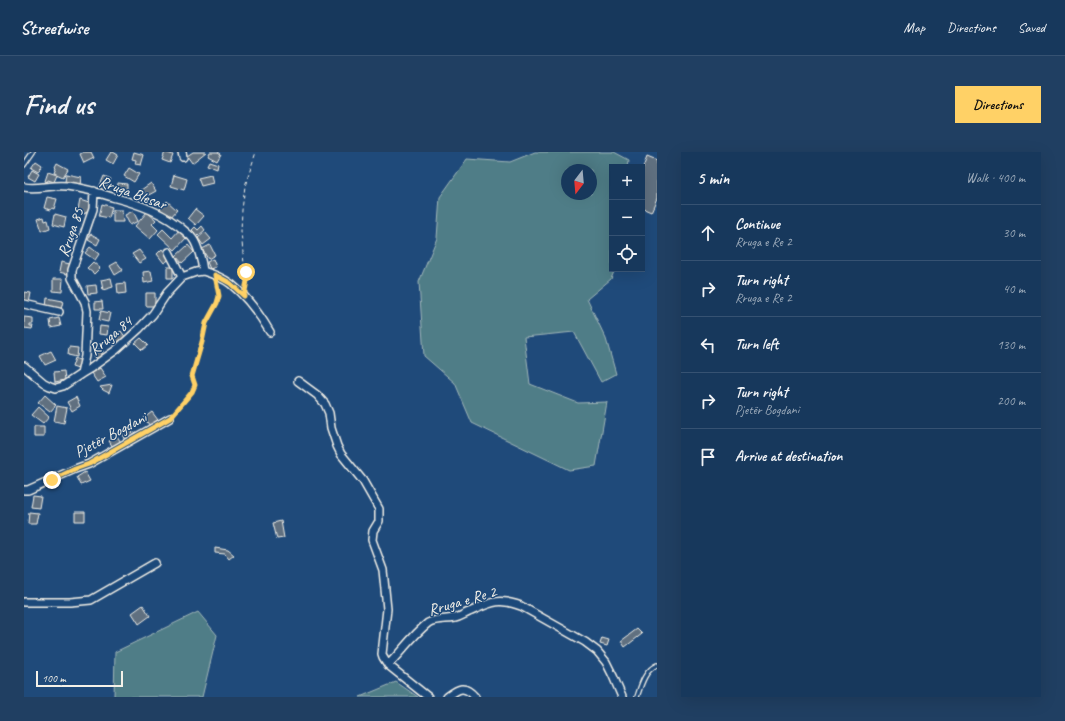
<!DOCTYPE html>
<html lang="en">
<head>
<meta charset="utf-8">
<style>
  :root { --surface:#17385c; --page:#203f62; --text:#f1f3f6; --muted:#9eacbb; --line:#365272; --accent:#ffd166 }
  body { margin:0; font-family:Caveat,sans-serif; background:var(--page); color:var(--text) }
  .controls { position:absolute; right:12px; top:12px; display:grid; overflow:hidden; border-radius:0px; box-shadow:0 4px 16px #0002 }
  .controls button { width:36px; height:36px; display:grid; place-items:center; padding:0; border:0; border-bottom:1px solid var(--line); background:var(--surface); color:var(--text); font:20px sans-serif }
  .compass { position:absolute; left:537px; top:12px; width:36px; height:36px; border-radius:50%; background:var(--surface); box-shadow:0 4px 16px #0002; rotate:196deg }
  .scale { position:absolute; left:12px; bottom:10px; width:87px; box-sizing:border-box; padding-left:4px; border:2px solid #f4f1e8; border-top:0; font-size:11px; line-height:14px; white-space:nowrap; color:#f4f1e8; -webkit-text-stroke:3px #1f4a7a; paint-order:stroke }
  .stop { position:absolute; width:12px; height:12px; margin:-9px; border:3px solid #ffd166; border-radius:50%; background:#fff }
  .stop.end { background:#ffd166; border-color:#fff; box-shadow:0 1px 4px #0008 }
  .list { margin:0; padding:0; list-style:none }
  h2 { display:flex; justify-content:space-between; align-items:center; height:52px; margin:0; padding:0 16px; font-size:17px }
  h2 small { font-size:13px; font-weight:400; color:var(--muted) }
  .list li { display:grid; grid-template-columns:26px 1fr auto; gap:12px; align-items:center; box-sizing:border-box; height:56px; padding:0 16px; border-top:1px solid var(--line) }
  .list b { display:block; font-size:15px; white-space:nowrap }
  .list p { margin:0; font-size:13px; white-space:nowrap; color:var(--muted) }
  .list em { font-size:13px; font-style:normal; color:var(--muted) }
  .icon { flex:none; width:22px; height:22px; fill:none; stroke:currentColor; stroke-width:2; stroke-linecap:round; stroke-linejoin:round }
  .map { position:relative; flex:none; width:633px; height:545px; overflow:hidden; border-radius:0px }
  header { display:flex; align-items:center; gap:24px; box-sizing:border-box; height:56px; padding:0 20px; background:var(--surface); border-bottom:1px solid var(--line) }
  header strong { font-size:19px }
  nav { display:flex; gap:22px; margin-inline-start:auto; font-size:14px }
  .intro { display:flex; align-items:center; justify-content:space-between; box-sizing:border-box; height:96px; padding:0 24px }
  h1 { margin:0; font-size:28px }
  .button { padding:10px 18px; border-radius:0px; background:var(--accent); color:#111; font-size:14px; font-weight:700 }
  main { display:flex; gap:24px; padding:0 24px }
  aside { flex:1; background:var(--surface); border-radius:0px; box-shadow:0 4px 16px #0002 }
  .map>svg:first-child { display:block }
</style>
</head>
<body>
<header>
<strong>Streetwise</strong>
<nav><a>Map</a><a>Directions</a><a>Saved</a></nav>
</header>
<div class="intro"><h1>Find us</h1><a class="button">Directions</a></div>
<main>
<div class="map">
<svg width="633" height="545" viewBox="0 0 633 545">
  <rect width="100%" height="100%" fill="#1f4a7a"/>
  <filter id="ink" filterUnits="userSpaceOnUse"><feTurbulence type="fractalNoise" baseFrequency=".025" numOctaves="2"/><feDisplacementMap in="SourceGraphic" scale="8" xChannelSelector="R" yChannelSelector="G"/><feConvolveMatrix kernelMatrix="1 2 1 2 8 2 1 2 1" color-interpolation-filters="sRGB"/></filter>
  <g filter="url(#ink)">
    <path fill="#4f7d87" stroke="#a2b7b8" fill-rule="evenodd" d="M511,0H590L605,8L604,15H588V117H591L587,127L563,147L582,187L592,222L577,230L550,180L500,185L506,232L554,251L583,250L572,314L545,318L448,271L431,231L400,204L395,130L413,86L416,45L443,7L486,10ZM543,18H567V42H543Z
      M174,460L193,483L178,545H90L91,500Z
      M372,530L394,545H336Z"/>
    <path fill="#607080" stroke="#f4f1e8" d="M60,0H67L70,6L60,11L56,2Z
      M87,0H89L94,3L89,12L82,8Z
      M110,0L120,3L117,13L111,12L112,8L108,7Z
      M141,0L149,3L146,11L138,8Z
      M169,0H182L168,11L163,4Z
      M186,0H194L197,2L193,9L184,4Z
      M623,5L633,9V46L627,60L618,56V18Z
      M12,9L18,13L14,20L7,16Z
      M185,9L194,12L193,17L183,13Z
      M33,11L44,17L39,25L30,21L32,16L31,15Z
      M105,16L115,22L110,30L100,24Z
      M8,18L15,22L11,29L4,25Z
      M24,20L33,23L30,30L24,28L23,30L21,29Z
      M42,22L57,25L56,33L41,30Z
      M150,23L163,27L160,38L147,34Z
      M187,23L189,31L177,34L174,26Z
      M80,24L87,27L84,33L87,34L86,36H84L82,39L75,36Z
      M94,31L103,32V42L93,41Z
      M127,31L132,39L121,45L117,38Z
      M23,45L33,47L30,57L28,56L27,58L20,56Z
      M56,48L68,52L65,61L62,60L61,62L58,61L59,60L54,58Z
      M143,49L153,58L146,66L136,57Z
      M78,52L88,55L85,66L75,64Z
      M171,57L180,64L172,73L164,66Z
      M89,58H98L99,70H89Z
      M109,59L114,69L106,73L101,63Z
      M123,60L132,68L128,72L134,78L126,87L111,74Z
      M31,62L42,65L40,75L29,72Z
      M20,65L21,69L24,68L26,76L18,79L14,67Z
      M178,74L181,78L174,84L168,78L171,75L174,78Z
      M139,77L148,86L156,77L163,85L151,98L134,82Z
      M181,80L187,87L179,93L174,86Z
      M67,82L76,87L73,93L64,88Z
      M164,93L170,100L158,111L152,104Z
      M186,93L191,103L184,107L178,97Z
      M66,95L75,102L71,108L61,101Z
      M138,97L146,107L140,111L133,102Z
      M115,98L122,107L115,111L108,102Z
      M189,107L192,115L186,117L183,110Z
      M37,110L46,112L43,122L35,120Z
      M69,110L76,116L70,122L63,116Z
      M93,110L99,118L91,123L86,114Z
      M143,115H149V126H143Z
      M127,119L129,129L120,131L119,120Z
      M87,126L89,135L79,138L77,128Z
      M29,127H39L38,140L29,139Z
      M101,131L102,141L94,142L93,132Z
      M72,133L73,141L64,142L63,134Z
      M0,140L7,141L5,151L0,150Z
      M122,141H131V154H122Z
      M23,146L39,149L37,158L22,155Z
      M78,149L79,157H71V150Z
      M77,159L86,161L84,170L75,168Z
      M0,165L9,166V172H6V174H9L8,177L0,176Z
      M35,166L37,174L27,176L26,168Z
      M76,174L84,175L83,183L75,182Z
      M97,179L102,186L94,193L88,186Z
      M117,186L124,193L118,198L111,191Z
      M45,195L54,196L53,205L44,203Z
      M74,197L79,199L76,207L70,205Z
      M27,199L32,208L21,213L16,204Z
      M51,206L55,208L56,206L59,207L54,217L48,215Z
      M76,216L82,225L73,230L67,221Z
      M40,219L41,228L31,230L30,220Z
      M88,233L85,241L79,238L76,235Z
      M21,243L32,253L26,260L14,251Z
      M52,245L56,254L48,259L43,250Z
      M33,254L43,256L40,271L30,269Z
      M14,255L25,265L19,272L7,263Z
      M128,260L134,268L126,274L120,266Z
      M10,275H20V285H10Z
      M106,276L111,285L102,290L97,281Z
      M93,284L98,292L90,297L85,289Z
      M61,320L66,329L57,333L53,325Z
      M9,343L17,344L15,356L7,355Z
      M5,360L14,361L12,372H4Z
      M51,360H61V369H51Z
      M257,369L260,386L253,387L249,371Z
      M191,396L204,398L210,403L205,407L201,402L191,401Z
      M119,453L126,464L115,472L108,461Z
      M613,477L618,482L601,495L597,489Z
      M578,486L585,488L583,494L576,492Z"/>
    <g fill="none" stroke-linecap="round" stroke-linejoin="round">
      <g stroke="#f4f1e8" stroke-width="6">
        <path id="lane" d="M0,13L9,0
          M613,545C617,533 621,518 633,513"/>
      </g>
      <g stroke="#f4f1e8" stroke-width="10">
        <path id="street" d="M158,0L159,5
          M0,35C13,38 29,32 43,34C58,36 73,40 88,45C115,52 141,61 162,80C164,82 167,84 169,87C174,94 178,110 179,119
          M145,100L158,125
          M179,119C189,122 199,126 207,132C223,145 236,163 246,180
          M0,152L35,160
          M0,214L20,231L26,234L32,236L39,234L57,222L67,216L92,198L115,177L129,162L143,141L158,125L172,120L179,119
          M57,222L61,204L63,159L61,150L48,126V118L69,57L70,39
          M274,229L293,243L301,252L305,261L307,276L313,294L317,302L339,329L355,357V369L349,379L348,388L359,418L363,457L358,502L359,505L364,513L404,545
          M0,338H4L51,317L65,312L146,266
          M0,450H46L67,448L131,411
          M364,513C378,499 388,484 404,471C412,466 422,468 431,466C436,465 440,462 445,460C466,451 474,445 497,454L561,490L573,499L582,510L589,524L598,545
          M423,545C434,537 440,532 451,545"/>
      </g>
      <path stroke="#f4f1e8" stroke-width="1" stroke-dasharray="4 3" stroke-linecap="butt" d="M222,137L223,129L220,112L217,79L218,58L221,34L232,0
        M150,261L168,240L171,233L168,224L178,190L182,171L193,151L195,144L193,132"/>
      <use href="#lane" stroke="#1f4a7a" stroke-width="3.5"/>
      <use href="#street" stroke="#1f4a7a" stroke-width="7"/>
    </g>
  </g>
  <g fill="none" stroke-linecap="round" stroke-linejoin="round" filter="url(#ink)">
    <path stroke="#ffd166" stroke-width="5" d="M28,328L51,317L65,312L146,266L168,240L171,233L168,224L178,190L182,171L193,151L195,144L191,123L206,131L220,144L223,129L222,120"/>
  </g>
  <g text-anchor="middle" stroke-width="3" stroke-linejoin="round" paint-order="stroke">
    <g font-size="16" fill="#f4f1e8" stroke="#1f4a7a">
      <text transform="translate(109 40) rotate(20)" y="6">Rruga Blesar</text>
      <text transform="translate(46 80) rotate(-71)" y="6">Rruga 85</text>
      <text transform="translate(86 183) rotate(-40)" y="6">Rruga 84</text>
      <text transform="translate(86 282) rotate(-28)" y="6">Pjetër Bogdani</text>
      <text transform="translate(438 448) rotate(-16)" y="6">Rruga e Re 2</text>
    </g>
  </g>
</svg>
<div class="controls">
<button>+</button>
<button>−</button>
<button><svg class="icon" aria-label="locate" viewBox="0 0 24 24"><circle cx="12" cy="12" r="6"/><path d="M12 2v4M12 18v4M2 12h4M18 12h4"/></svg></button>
</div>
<svg class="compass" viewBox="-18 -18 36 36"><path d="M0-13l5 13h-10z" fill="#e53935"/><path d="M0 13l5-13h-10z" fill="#9eacbb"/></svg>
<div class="scale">100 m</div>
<div class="stop" style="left:222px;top:120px"></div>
<div class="stop end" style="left:28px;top:328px"></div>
</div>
<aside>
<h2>5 min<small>Walk · 400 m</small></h2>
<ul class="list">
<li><svg class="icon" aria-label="ahead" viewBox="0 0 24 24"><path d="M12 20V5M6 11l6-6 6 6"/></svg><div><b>Continue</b><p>Rruga e Re 2</p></div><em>30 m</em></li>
<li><svg class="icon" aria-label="right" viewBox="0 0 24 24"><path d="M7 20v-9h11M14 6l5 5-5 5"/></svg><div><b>Turn right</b><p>Rruga e Re 2</p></div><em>40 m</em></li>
<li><svg class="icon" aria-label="left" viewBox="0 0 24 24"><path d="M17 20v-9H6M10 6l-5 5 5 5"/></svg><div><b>Turn left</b></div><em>130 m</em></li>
<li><svg class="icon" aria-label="right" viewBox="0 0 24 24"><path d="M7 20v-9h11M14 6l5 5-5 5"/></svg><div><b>Turn right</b><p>Pjetër Bogdani</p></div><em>200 m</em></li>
<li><svg class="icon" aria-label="arrive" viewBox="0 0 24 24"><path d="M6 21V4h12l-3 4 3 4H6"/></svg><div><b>Arrive at destination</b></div></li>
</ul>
</aside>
</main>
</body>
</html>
